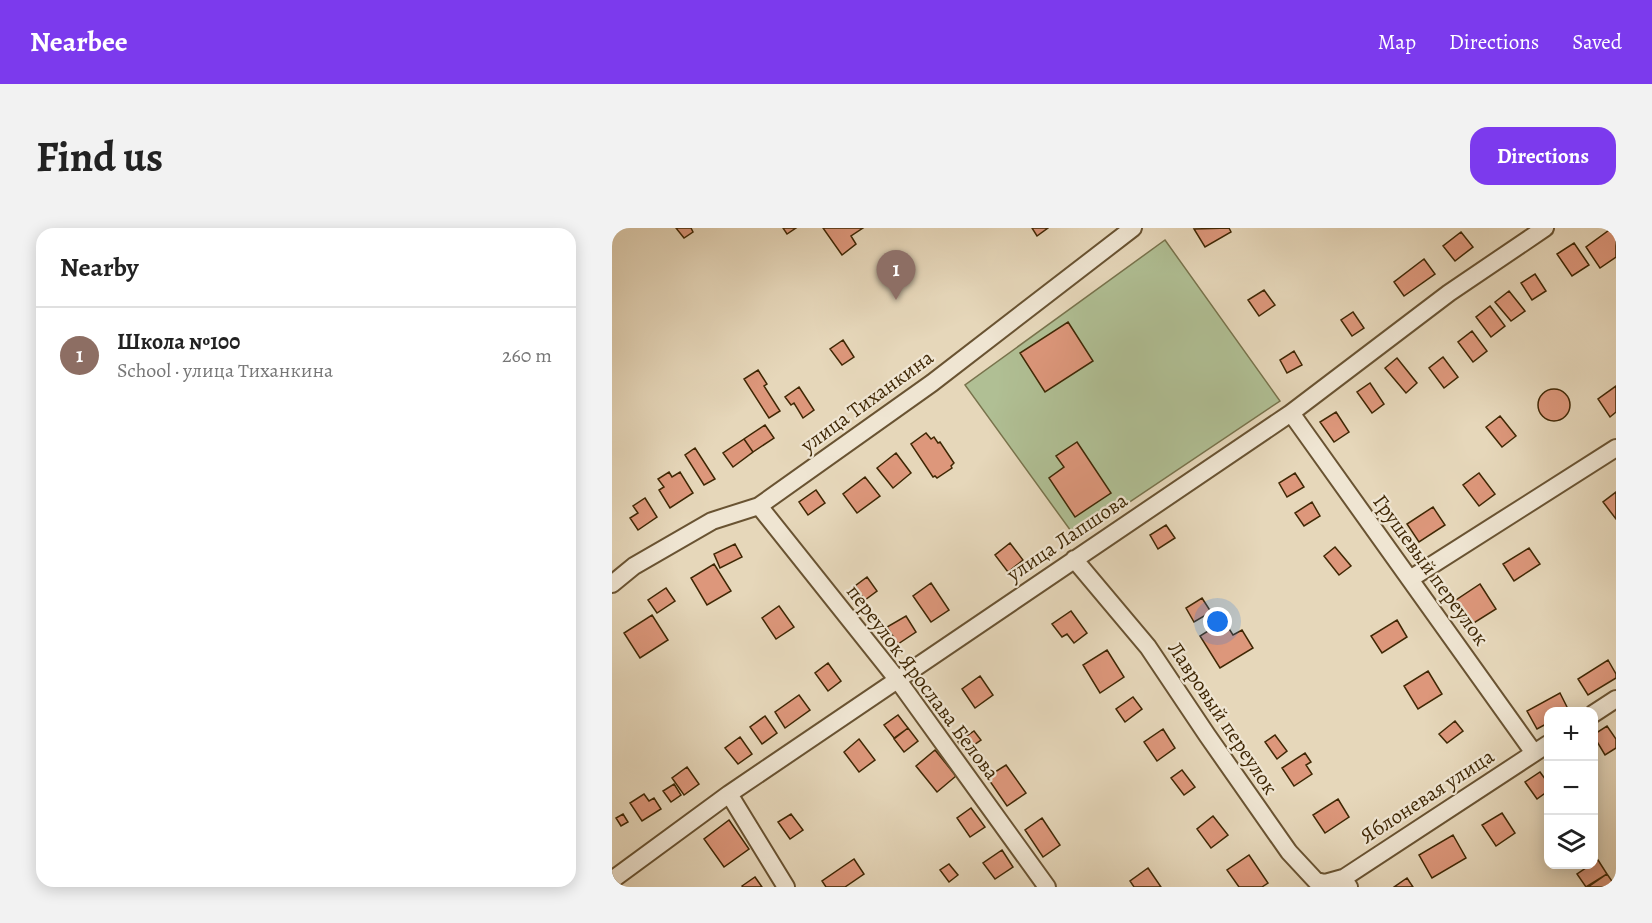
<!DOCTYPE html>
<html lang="en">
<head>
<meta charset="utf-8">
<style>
  :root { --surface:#fff; --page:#f2f2f2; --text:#222; --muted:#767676; --line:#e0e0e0; --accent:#7c3aed }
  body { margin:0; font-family:Alegreya,serif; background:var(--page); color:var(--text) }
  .controls { position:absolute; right:18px; bottom:18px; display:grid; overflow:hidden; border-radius:12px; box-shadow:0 3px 15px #0003 }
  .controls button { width:54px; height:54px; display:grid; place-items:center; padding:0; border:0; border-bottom:2px solid var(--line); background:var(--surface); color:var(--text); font:30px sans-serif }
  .you { position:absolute; left:606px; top:394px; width:21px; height:21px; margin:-15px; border:4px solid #fff; border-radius:50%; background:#1a73e8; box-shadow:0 0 0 9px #1a73e833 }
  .badge { display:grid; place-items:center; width:39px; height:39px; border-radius:50%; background:var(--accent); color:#fff; font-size:20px; font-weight:700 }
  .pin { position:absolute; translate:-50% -50px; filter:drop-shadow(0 2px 3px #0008) }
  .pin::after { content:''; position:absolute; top:32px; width:21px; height:18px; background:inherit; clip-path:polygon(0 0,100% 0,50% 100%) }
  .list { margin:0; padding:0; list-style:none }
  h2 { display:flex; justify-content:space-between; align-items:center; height:78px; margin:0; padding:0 24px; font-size:26px }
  h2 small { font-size:20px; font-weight:400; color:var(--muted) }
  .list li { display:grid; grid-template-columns:39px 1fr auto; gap:18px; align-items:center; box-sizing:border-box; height:96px; padding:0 24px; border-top:2px solid var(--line) }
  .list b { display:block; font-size:22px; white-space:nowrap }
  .list p { margin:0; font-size:20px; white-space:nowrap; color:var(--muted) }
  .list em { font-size:20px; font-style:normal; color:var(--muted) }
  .icon { flex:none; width:33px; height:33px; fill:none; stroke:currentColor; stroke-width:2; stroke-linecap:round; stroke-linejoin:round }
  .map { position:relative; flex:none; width:1004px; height:659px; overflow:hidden; border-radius:18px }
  header { display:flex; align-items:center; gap:36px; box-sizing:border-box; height:84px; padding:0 30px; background:var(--accent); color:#fff }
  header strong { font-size:28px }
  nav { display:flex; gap:33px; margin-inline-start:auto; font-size:21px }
  .intro { display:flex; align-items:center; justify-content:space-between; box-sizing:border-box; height:144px; padding:0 36px }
  h1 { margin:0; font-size:42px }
  .button { padding:15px 27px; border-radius:18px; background:var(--accent); color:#fff; font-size:21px; font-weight:700 }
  main { display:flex; gap:36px; padding:0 36px }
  aside { flex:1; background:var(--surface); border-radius:18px; box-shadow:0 3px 15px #0003 }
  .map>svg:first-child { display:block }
</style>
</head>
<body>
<header>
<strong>Nearbee</strong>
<nav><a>Map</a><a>Directions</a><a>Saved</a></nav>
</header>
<div class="intro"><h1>Find us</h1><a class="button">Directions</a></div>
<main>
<aside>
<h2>Nearby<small></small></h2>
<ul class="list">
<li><span class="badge" style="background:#8d6e63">1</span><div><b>Школа №100</b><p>School · улица Тиханкина</p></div><em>260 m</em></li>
</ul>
</aside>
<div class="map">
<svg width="1004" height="659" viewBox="0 0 1004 659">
  <rect width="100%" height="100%" fill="#e6d7ba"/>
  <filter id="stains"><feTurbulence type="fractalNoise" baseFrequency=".00333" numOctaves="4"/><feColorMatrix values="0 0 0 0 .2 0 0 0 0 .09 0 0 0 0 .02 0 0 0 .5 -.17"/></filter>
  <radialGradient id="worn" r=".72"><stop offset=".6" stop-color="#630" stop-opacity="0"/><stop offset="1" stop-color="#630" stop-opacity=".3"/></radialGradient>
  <path fill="#b0bf94" stroke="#78734c" stroke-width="1.5" d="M553,12L668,173L464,310L353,157Z"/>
  <path fill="#dd977b" stroke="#3f2704" stroke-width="1.5" d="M64,0H79L81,4L72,10Z
    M171,0H184L175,6Z
    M211,0H251L239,8L244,16L230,27Z
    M420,0H436L425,8Z
    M617,0L619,4L593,19L582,1Z
    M1000,0L1004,2V29L988,40L974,19Z
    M849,4L861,19L843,33L831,18Z
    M962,15L977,37L960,48L945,26Z
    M812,31L823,46L792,68L782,54Z
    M923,46L934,63L920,72L909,55Z
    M652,62L663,77L647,88L636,72Z
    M897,63L913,83L899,93L883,74Z
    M878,78L893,98L879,109L864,89Z
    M741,84L752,100L740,108L729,92Z
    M456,94L481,133L433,164L408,125Z
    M860,103L875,123L861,134L846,114Z
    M231,112L242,129L230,137L218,121Z
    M682,123L690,137L675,145L668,132Z
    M831,129L846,149L832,160L817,140Z
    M785,130L805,155L794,165L773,140Z
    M146,142L155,156L152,158L168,183L157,190L132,151Z
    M758,155L772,176L760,185L745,164Z
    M1004,158V184L998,189L986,171Z
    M187,159L202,182L191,190L182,175L179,177L173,169Z
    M926 177a16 16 0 1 1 32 0a16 16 0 1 1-32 0Z
    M724,184L737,204L722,214L708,194Z
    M888,188L904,208L890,219L874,199Z
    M153,197L162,210L141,224L132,211Z
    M314,205L319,211L322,209L326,215L328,214L342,235L339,238L340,240L325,250L323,248L321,249L299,216Z
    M132,211L141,224L121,239L111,225Z
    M465,214L499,265L463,289L437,250L452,239L444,228Z
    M83,220L103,251L92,257L73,227Z
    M284,225L299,245L281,260L265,240Z
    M57,244L60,249L68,244L81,265L58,280L47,262L52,259L46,251Z
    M683,245L692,259L675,269L667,255Z
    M867,245L883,266L867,278L851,257Z
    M253,249L268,268L245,285L231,266Z
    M204,262L213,275L196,287L187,274Z
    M1004,264V291L991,274Z
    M33,270L45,289L26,302L18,290L26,285L21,278Z
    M700,274L708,288L692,298L683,285Z
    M821,279L833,297L807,314L795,296Z
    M554,297L563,310L546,321L538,307Z
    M398,315L411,332L396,344L383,327Z
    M123,316L130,329L108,340L102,326Z
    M723,319L739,338L727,347L712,328Z
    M917,320L928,336L902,353L891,336Z
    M102,336L119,363L95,377L79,350Z
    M255,349L265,363L253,372L243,358Z
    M319,355L337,382L319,394L301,368Z
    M868,356L884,381L857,398L841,374Z
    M54,360L63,373L45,385L36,372Z
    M590,370L599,384L582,394L574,380Z
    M167,378L182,399L164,411L150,390Z
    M459,383L475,405L462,415L455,406L450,409L440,396Z
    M40,387L56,412L28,430L12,405Z
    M294,388L304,404L286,416L275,399Z
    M785,392L795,409L770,425L759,408Z
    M612,393L621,407L630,402L641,420L608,440L588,408Z
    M495,422L512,449L488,465L471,437Z
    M996,432L1004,446V450L976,467L966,451Z
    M216,435L229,453L216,463L203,445Z
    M816,443L830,466L806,481L792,458Z
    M368,448L381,467L363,480L350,461Z
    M948,465L957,483L936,484V495L925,501L915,483Z
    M187,467L198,482L173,500L163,484Z
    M521,469L530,481L513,494L504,481Z
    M286,487L296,500L282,510L272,497Z
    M153,488L165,505L150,516L138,499Z
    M843,493L851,503L835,515L827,506Z
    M995,498L1004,511V520L993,527L981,507Z
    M296,500L306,513L292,524L282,511Z
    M551,501L563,520L545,533L532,514Z
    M362,503L369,512L353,523L346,514Z
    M663,507L675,523L665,531L653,514Z
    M128,509L140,526L126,536L113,520Z
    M247,511L263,532L247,544L232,524Z
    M323,522L344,548L325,564L304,538Z
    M693,525L699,534L694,537L700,546L682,558L670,540Z
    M394,537L414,565L395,578L375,549Z
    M75,539L87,556L72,567L60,550Z
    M570,542L583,559L572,567L559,550Z
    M928,544L936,555V563L925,571L913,554Z
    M62,556L69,567L59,574L51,563Z
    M32,566L37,573L42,570L49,581L30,593L18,575Z
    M726,571L737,589L713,605L701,587Z
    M359,580L373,599L358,609L345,590Z
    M890,585L903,605L884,618L870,597Z
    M11,586L16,594L9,598L4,590Z
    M179,586L191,602L178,611L166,594Z
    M601,588L616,607L599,620L585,601Z
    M430,590L448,617L431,629L413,602Z
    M117,592L137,621L112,639L92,611Z
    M841,607L854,630L820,650L807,627Z
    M390,622L401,639L383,651L371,635Z
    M637,627L656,655L650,659H627L615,642Z
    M242,631L252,646L233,659H214L210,653Z
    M986,632L995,646L974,659L965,646Z
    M337,636L346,647L337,654L328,642Z
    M536,640L549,659H522L518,653Z
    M995,646L1004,659H976Z
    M143,649L150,659H131L130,658Z
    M795,650L801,659H782Z"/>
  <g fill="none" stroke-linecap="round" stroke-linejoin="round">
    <g stroke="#695332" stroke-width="20">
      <path id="minor" d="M679,185L922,525
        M147,278L285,451L435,659
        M462,331L536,419L595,507L677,624L704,653L713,655L731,650L737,659
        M798,351L1004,220
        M0,356L22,338L100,293L147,278L320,155L521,0
        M981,486L1004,471
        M117,566L174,659
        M0,652L117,566L679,185L837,65L933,0
        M724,655L936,516"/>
    </g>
    <use href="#minor" stroke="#efe5d2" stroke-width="16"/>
  </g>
  <g text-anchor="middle" stroke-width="4.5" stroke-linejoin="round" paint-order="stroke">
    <g font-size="21" fill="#3f2704" stroke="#efe5d2">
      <text transform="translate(255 173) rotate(-36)" y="7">улица Тиханкина</text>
      <text transform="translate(455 309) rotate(-34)" y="7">улица Лапшова</text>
      <text transform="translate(819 342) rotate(54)" y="7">Грушевый переулок</text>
      <text transform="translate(311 454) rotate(53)" y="7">переулок Ярослава Белова</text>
      <text transform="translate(611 490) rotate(56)" y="7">Лавровый переулок</text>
      <text transform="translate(815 568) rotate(-33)" y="7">Яблоневая улица</text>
    </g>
  </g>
  <rect width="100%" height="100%" filter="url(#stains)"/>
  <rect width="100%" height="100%" fill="url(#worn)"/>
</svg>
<div class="controls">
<button>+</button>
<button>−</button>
<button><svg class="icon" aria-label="layers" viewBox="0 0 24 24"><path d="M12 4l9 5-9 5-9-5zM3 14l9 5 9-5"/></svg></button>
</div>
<div class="you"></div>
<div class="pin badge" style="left:284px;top:72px;background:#8d6e63">1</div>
</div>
</main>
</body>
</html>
